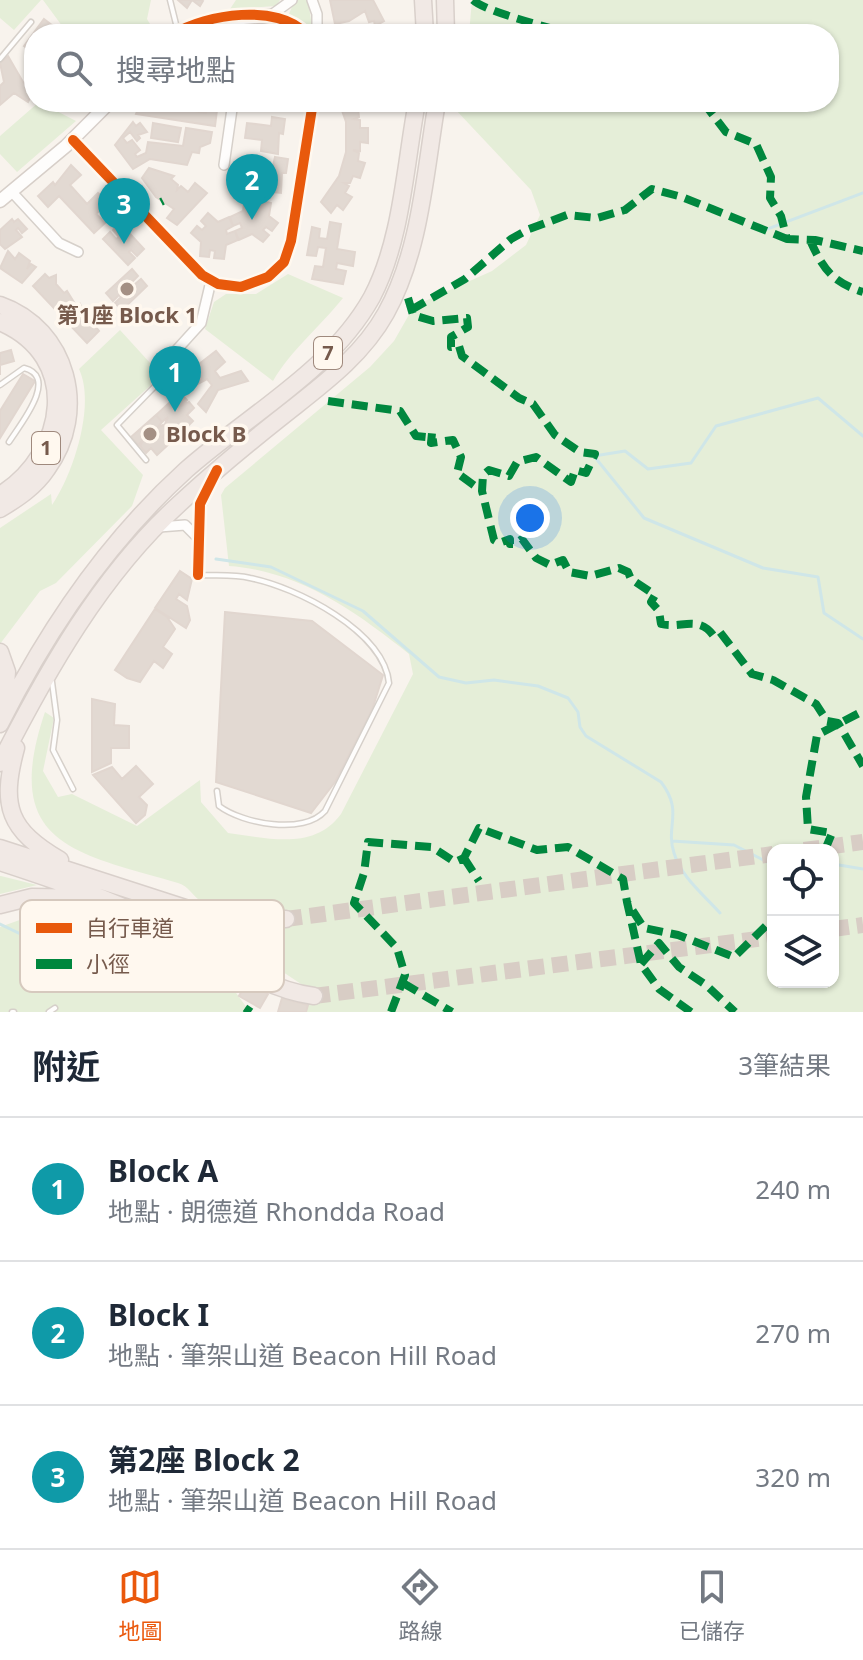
<!DOCTYPE html>
<html lang="zh-TW">
<head>
<meta charset="utf-8">
<style>
  :root { --surface:#fff; --page:#f2f2f3; --text:#1f2937; --muted:#747a83; --line:#e0e1e3; --accent:#ea580c }
  body { margin:0; font-family:"Noto Sans","Noto Sans TC",sans-serif; background:var(--page); color:var(--text) }
  .controls { position:absolute; right:24px; bottom:24px; display:grid; overflow:hidden; border-radius:16px; box-shadow:0 2px 6px #0004 }
  .controls button { width:72px; height:72px; display:grid; place-items:center; padding:0; border:0; border-bottom:2px solid var(--line); background:var(--surface); color:var(--text); font:40px sans-serif }
  .you { position:absolute; left:530px; top:518px; width:28px; height:28px; margin:-20px; border:6px solid #fff; border-radius:50%; background:#1a73e8; box-shadow:0 0 0 12px #1a73e833 }
  .badge { display:grid; place-items:center; width:52px; height:52px; border-radius:50%; background:var(--accent); color:#fff; font-size:26px; font-weight:700 }
  .pin { position:absolute; translate:-50% -66px; filter:drop-shadow(0 2px 4px #0008) }
  .pin::after { content:''; position:absolute; top:42px; width:28px; height:24px; background:inherit; clip-path:polygon(0 0,100% 0,50% 100%) }
  .list { margin:0; padding:0; list-style:none }
  h2 { display:flex; justify-content:space-between; align-items:center; height:104px; margin:0; padding:0 32px; font-size:34px }
  h2 small { font-size:26px; font-weight:400; color:var(--muted) }
  .list li { display:grid; grid-template-columns:52px 1fr auto; gap:24px; align-items:center; box-sizing:border-box; height:144px; padding:0 32px; border-top:2px solid var(--line) }
  .list b { display:block; font-size:30px; white-space:nowrap }
  .list p { margin:0; font-size:26px; white-space:nowrap; color:var(--muted) }
  .list em { font-size:26px; font-style:normal; color:var(--muted) }
  .icon { flex:none; width:44px; height:44px; fill:none; stroke:currentColor; stroke-width:2; stroke-linecap:round; stroke-linejoin:round }
  .map { position:relative; flex:none; width:863px; height:1012px; overflow:hidden }
  .search { position:absolute; background:var(--surface); box-shadow:0 2px 6px #0004; left:24px; right:24px; top:24px; height:88px; display:flex; align-items:center; gap:20px; box-sizing:border-box; padding:0 28px; border-radius:32px; color:var(--muted); font-size:30px }
  .sheet { height:536px; background:var(--surface) }
  nav { display:flex; justify-content:space-around; align-items:center; box-sizing:border-box; height:112px; border-top:2px solid var(--line); background:var(--surface); font-size:22px; color:var(--muted) }
  nav a { display:grid; justify-items:center; gap:4px }
  nav .on { color:var(--accent) }
  .map>svg:first-child { display:block }
</style>
</head>
<body>
<div class="map">
<svg width="863" height="1012" viewBox="0 0 863 1012">
  <rect width="100%" height="100%" fill="#f8f3ed"/>
  <path fill="#e5eed8" fill-rule="evenodd" d="M0,0H41L14,30L0,18Z
    M43,0H151L147,19L156,34H68Z
    M236,0H280L276,6L230,9Z
    M295,0H308L313,33L288,16Z
    M472,0H863V1012H305L310,990L280,970L282,910C257,910 225,915 202,902C193,897 189,886 178,883C75,853 0,845 45,712L54,718L43,771L58,797L72,794L137,826L200,780L201,802L228,833C269,838 314,851 341,814L413,674L409,654C355,611 299,571 229,566L221,495L225,488L370,367L394,341L414,306L492,271L526,245L540,215L531,190L455,109L456,102H829V34H469ZM773,850H833V982H773Z
    M238,21H254L289,34H240Z
    M39,102L76,121L17,172L0,154V136Z
    M288,274L343,298C320,327 291,350 273,381L205,329L214,302L226,294H256Z
    M120,330L151,364V385L101,430L143,475L132,506L56,583L40,591L0,644V528L51,494L52,505C73,474 96,405 79,369Z
    M0,876H1L37,885L0,894Z
    M45,911L135,936L231,986L250,1012H0V927Z"/>
  <g fill="none" stroke-linecap="round" stroke-linejoin="round">
    <path stroke="#cfe6e8" stroke-width="3" d="M762,231L863,193
      M594,456L644,518L763,568L818,577L824,613L863,639
      M594,456L625,451L648,469L691,463L716,426L818,398L863,436
      M216,559L271,567L363,611L439,677L466,683L494,680L538,686L568,698L578,712L580,727L586,736L661,782C684,812 665,825 674,853C681,877 704,895 720,913
      M672,841L734,845L773,865
      M833,864L863,869
      M0,924L33,940"/>
  </g>
  <path fill="#e2d9d2" stroke="#e1d6cf" stroke-width="2" d="M178,0H202L203,1L200,6L192,0L187,8Z
    M330,0H373L384,21L375,26L374,21L369,22L365,11L349,21L335,24Z
    M44,19L57,29L54,34H34V53L24,46Z
    M8,56L23,82L34,89L28,102L14,93L0,105V86L4,82L0,63Z
    M141,102L206,113L207,108L180,102H218L215,126L136,114Z
    M260,102H297L296,111L288,110L289,104L276,102L271,110Z
    M339,102H365L366,107L358,109L359,117L354,119L360,120V128H368V143L360,142V151L353,150L359,153L358,161L365,163L360,178L353,176L350,183H344L349,186L345,193L352,197L343,210L337,205L331,213L321,202L339,176L346,152V122Z
    M272,117L285,119L283,134L279,133L278,154L261,151L262,140L245,138L247,123L271,126Z
    M133,122L136,126L140,123L147,132L138,135L140,138L137,141L130,132L123,138L127,143L132,140L140,150L135,154L137,157L146,153L148,142L183,146L186,128L212,132L210,143L200,147L199,153L192,152L187,165L150,159L133,169L115,145Z
    M153,123L181,128L178,142L151,138Z
    M275,157L288,159L286,173H282L281,193L263,191L265,180L247,177L249,162L273,166Z
    M71,165L81,175L70,185L87,204L98,193L107,202L96,214L105,223L94,233L59,196L48,207L38,196L53,182L55,185Z
    M149,168L174,176L171,179L178,185L177,190L181,186L188,192L195,183L207,193L177,225L167,218L174,209L156,197L142,178Z
    M245,198L255,200L254,206L259,207L261,201L271,203L269,216L278,223L272,231L266,227L263,230L269,235L263,242L252,234L239,240L235,231L242,228L240,223L233,226L230,217L243,211Z
    M208,213L218,222L229,217L233,226L226,230L227,234L235,231L238,240L226,245L224,259L214,258L215,251L210,250L209,257L200,256L201,242L191,233L197,226L202,230L206,226L201,221Z
    M12,219L14,222L18,219L27,229L22,233L18,228L16,230L22,237L5,249L0,244V230Z
    M330,222L341,224L337,249L355,252L353,266L337,263L336,269L346,271L343,284L312,279L315,266L323,267L326,248L318,247L316,256L307,255L312,227L320,229L319,238L327,239Z
    M120,223L144,249L137,256L131,250L129,252L135,258L128,265L103,239L110,232L116,239L119,237L113,230Z
    M8,251L15,259L19,253L30,261L27,269L31,264L36,267L22,283L0,268Z
    M132,269L138,276L132,282L134,285L141,279L147,286L122,310L115,303L121,297L119,295L113,301L106,293Z
    M45,274L49,278L56,275V284L64,293L67,291L77,307L80,304L89,320L100,321L96,327L99,331L87,343L33,286Z
    M11,350L14,361L0,365V375V353Z
    M216,351L225,362L215,371L220,378L241,371L248,381L218,390L206,412L198,404L212,385L207,379L194,386L185,375Z
    M23,374L35,381L0,438V411Z
    M180,393L187,400L181,406L189,402L194,408L187,415L193,421L182,432L176,426L171,430L165,424L168,417L162,422L156,415Z
    M156,415L162,422L157,428L163,425L169,431L163,437L169,444L157,455L151,448L146,453L140,446L144,439L138,445L131,437Z
    M180,571L192,579L187,600L179,594L176,599L187,606L190,620L186,628L155,608Z
    M155,609L167,617L175,629L163,647L172,654L163,668L154,661L140,682L127,678L115,670Z
    M225,612L312,621L383,675L372,710L335,782L311,813L216,782Z
    M92,699L115,704L114,725L129,726V748H111V763L92,772Z
    M136,766L153,784L139,797L147,805L145,815L136,823L93,775L112,767L122,779Z
    M247,982L268,994L260,1008L239,996Z
    M282,998L308,1005L306,1012H278Z"/>
  <g fill="none" stroke-linecap="round" stroke-linejoin="round">
    <path stroke="#d8cdc5" stroke-width="16" stroke-dasharray="16 8" stroke-linecap="butt" d="M804,850L863,842
      M286,919L773,854
      M833,929L863,925
      M314,996L773,937"/>
    <g stroke="#d6d0ca" stroke-width="7">
      <path id="lane" d="M170,0L177,28
        M0,59L31,22
        M0,385L24,368C60,377 19,426 9,442
        M146,460L117,425L160,381L161,368
        M200,575C216,576 234,574 250,578C296,587 384,631 389,683L325,811C304,835 243,824 219,806L217,791
        M52,682L57,720L53,750L73,789
        M200,920L241,962
        M167,921L202,922
        M12,1012H14
        M49,1012L55,1008"/>
    </g>
    <g stroke="#d6d0ca" stroke-width="12">
      <path id="street" d="M312,0L317,14V34
        M270,16L287,20L306,34
        M270,16L292,0
        M233,18L237,34
        M73,140L202,275L218,284L241,287L268,277L284,262L291,241L313,102
        M224,165L233,102
        M11,191L59,243L78,252
        M162,366L201,323L211,281
        M159,527L185,525L197,537
        M198,575L199,511L210,481"/>
    </g>
    <g stroke="#d7cfc9" stroke-width="15">
      <path id="secondary" d="M174,34L206,21L270,16
        M0,201L66,146L110,102"/>
    </g>
    <g stroke="#d9d0cb" stroke-width="19">
      <path id="highway" d="M423,0L425,34
        M445,0L446,34
        M0,305C68,329 89,412 47,469C35,487 18,498 0,509
        M0,322C82,357 67,453 0,495
        M0,652L7,672L4,711
        M0,724C47,630 109,540 186,470C248,415 331,371 372,297C402,240 405,165 417,102
        M16,748C0,807 9,830 60,860
        M0,763C47,671 101,575 178,505C210,475 245,446 279,419C319,387 361,358 386,313C421,250 425,171 437,102
        M0,848L207,915L234,920L286,919
        M0,862C52,879 105,897 154,921C206,946 256,988 314,996
        M0,905L32,897L94,898"/>
    </g>
    <use href="#lane" stroke="#fefdfc" stroke-width="4"/>
    <use href="#street" stroke="#fefdfc" stroke-width="9"/>
    <use href="#secondary" stroke="#fefdfc" stroke-width="12"/>
    <use href="#highway" stroke="#f1e9e5" stroke-width="16"/>
    <path stroke="#00873e" stroke-width="8" stroke-dasharray="16 8" stroke-linecap="butt" d="M473,0C486,12 548,27 571,34
      M703,102L726,132L756,144L771,177L770,198L781,216L787,239L815,240L863,251
      M161,202L163,201
      M810,240C823,269 832,282 863,292
      M408,298L413,315L433,321L467,318L468,327L451,337V347L459,346L462,356L519,398L533,404L555,435L580,452L595,454L586,473L575,470L571,482L536,457L517,462L509,476L489,470L483,475L482,491L494,540L499,543L510,539V544H515L522,539L536,558L550,565L563,560L569,572L590,576L619,568L628,572L631,579L655,595L651,602L659,611L661,624C680,629 698,615 713,635L720,632L752,674L773,680L816,704L827,721L838,723L863,766
      M411,310L465,279L511,239L529,229L567,215L597,218L625,210L652,189L682,197L787,239
      M328,401L400,411L416,436L426,437L432,433L431,443L453,440L461,457L457,473L482,491
      M825,850L832,833L808,829L806,797L817,735L863,711
      M464,858L479,881
      M641,964L659,943L679,967L706,985L735,1012
      M403,983L452,1012
      M245,1008L251,1012
      M391,1012L405,975L397,948L354,903L364,873L368,842L432,847L455,862L464,858L479,828L537,850L568,847L623,879L627,902
      M691,1012L659,989L641,964L627,902L644,928L678,935L734,957L773,919"/>
    <g stroke="#fff8ef" stroke-width="15">
      <path id="cycleway" d="M174,34C206,14 278,3 306,34
        M73,140L202,275L218,284L241,287L268,277L284,262L291,241L313,102
        M198,575L200,504L217,470"/>
    </g>
    <use href="#cycleway" stroke="#e8590c" stroke-width="10"/>
  </g>
  <g fill="#a49084" stroke="#fff8ef" stroke-width="3">
    <circle cx="127" cy="289" r="8"/>
    <circle cx="150" cy="434" r="8"/>
  </g>
  <g text-anchor="middle" stroke-width="7" stroke-linejoin="round" paint-order="stroke">
    <g fill="#fff8ef" stroke="#9f897d" stroke-width="2">
      <rect x="314" y="337" width="28" height="32" rx="6"/>
      <rect x="32" y="432" width="28" height="32" rx="6"/>
    </g>
    <g font-size="20" font-weight="bold" fill="#765a4c">
      <text x="328" y="360">7</text>
      <text x="46" y="455">1</text>
    </g>
    <g font-size="22" font-weight="bold" fill="#765a4c" stroke="#fff8ef">
      <text x="127" y="323">第1座 Block 1</text>
      <text x="166" y="442" text-anchor="start">Block B</text>
    </g>
  </g>
  <rect x="20" y="900" width="264" height="92" rx="12" fill="#fff8ef" stroke="#d6c9be" stroke-width="2"/>
  <rect x="36" y="923" width="36" height="10" fill="#e8590c"/>
  <rect x="36" y="959" width="36" height="10" fill="#00873e"/>
  <g font-size="22" fill="#765a4c">
    <text x="86" y="936">自行車道</text>
    <text x="86" y="972">小徑</text>
  </g>
</svg>
<div class="controls">
<button><svg class="icon" aria-label="locate" viewBox="0 0 24 24"><circle cx="12" cy="12" r="6"/><path d="M12 2v4M12 18v4M2 12h4M18 12h4"/></svg></button>
<button><svg class="icon" aria-label="layers" viewBox="0 0 24 24"><path d="M12 4l9 5-9 5-9-5zM3 14l9 5 9-5"/></svg></button>
</div>
<div class="you"></div>
<div class="pin badge" style="left:175px;top:412px;background:#0f9aa8">1</div>
<div class="pin badge" style="left:252px;top:220px;background:#0f9aa8">2</div>
<div class="pin badge" style="left:124px;top:244px;background:#0f9aa8">3</div>
<div class="search"><svg class="icon" aria-label="search" viewBox="0 0 24 24"><circle cx="10" cy="10" r="6"/><path d="M15 15l6 6"/></svg>搜尋地點</div>
</div>
<section class="sheet">
<h2>附近<small>3筆結果</small></h2>
<ul class="list">
<li><span class="badge" style="background:#0f9aa8">1</span><div><b>Block A</b><p>地點 · 朗德道 Rhondda Road</p></div><em>240 m</em></li>
<li><span class="badge" style="background:#0f9aa8">2</span><div><b>Block I</b><p>地點 · 筆架山道 Beacon Hill Road</p></div><em>270 m</em></li>
<li><span class="badge" style="background:#0f9aa8">3</span><div><b>第2座 Block 2</b><p>地點 · 筆架山道 Beacon Hill Road</p></div><em>320 m</em></li>
</ul>
</section>
<nav>
<a class="on"><svg class="icon" aria-label="map" viewBox="0 0 24 24"><path d="M3 6l6-2 6 2 6-2v14l-6 2-6-2-6 2zM9 4v14M15 6v14"/></svg>地圖</a>
<a><svg class="icon" aria-label="directions" viewBox="0 0 24 24"><path d="M12 3l9 9-9 9-9-9zM9 14v-3h6M13 9l2 2-2 2"/></svg>路線</a>
<a><svg class="icon" aria-label="saved" viewBox="0 0 24 24"><path d="M7 4h10v16l-5-4-5 4z"/></svg>已儲存</a>
</nav>
</body>
</html>
